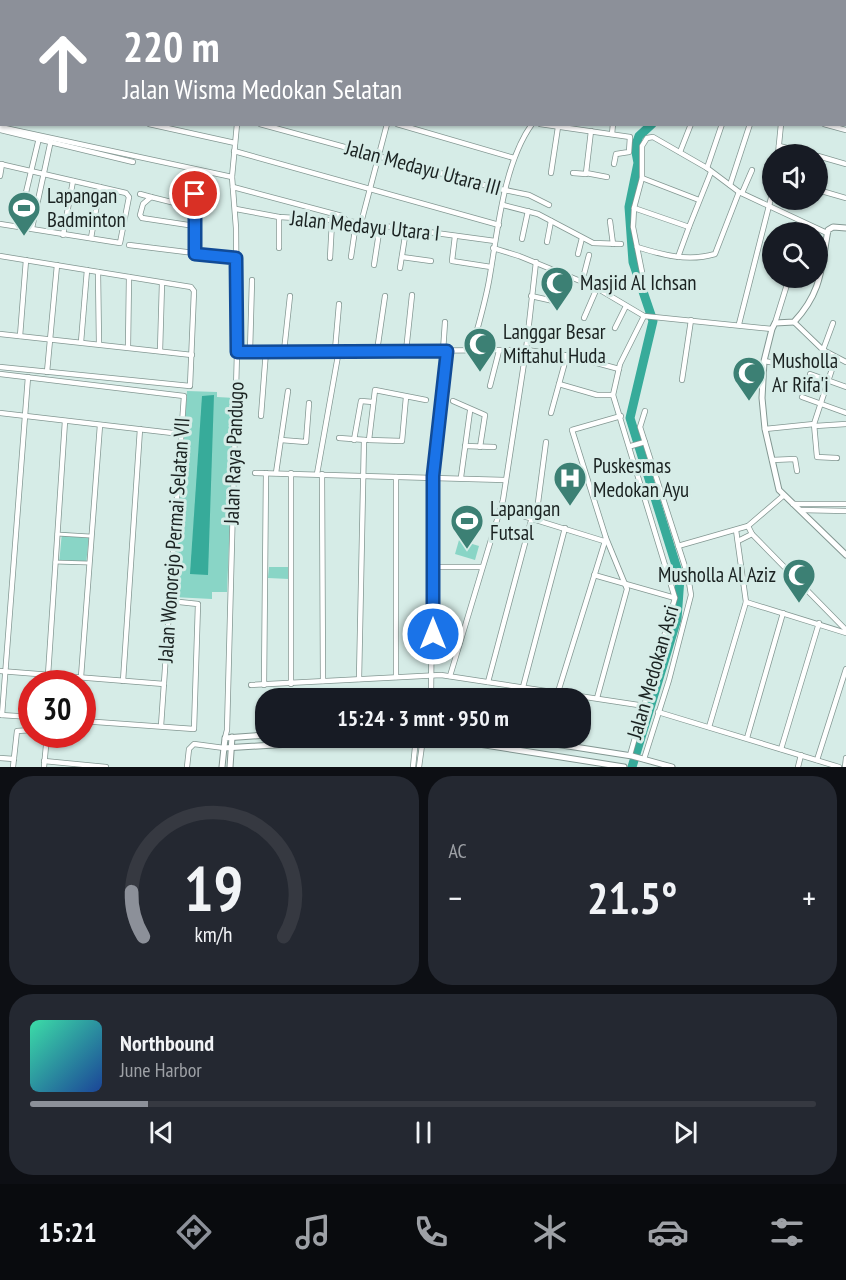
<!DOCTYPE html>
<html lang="id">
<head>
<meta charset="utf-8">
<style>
	body { margin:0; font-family:"PT Sans Narrow",sans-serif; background:#242831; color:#f1f3f6; height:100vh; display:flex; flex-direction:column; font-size:22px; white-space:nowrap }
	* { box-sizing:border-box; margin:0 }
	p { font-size:20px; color:#9ea1a6 }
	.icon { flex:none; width:33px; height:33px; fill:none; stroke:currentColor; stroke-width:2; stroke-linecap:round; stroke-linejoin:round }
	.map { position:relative; height:767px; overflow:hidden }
	.panel { display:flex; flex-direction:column; gap:9px; padding:9px; background:#0d0f14; flex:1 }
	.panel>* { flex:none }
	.top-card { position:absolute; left:0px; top:0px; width:846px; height:126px; box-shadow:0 2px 4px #0004; background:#8c9099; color:#fff; overflow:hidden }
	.tools { position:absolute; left:762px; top:144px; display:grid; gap:12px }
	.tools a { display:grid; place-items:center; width:66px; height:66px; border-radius:50%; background:#171b24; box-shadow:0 2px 4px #0004; font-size:30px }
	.speed { position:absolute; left:18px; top:670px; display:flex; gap:12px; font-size:30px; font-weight:700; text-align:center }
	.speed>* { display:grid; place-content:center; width:78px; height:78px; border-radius:50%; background:#171b24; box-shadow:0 2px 4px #0004; line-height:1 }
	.speed .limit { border:9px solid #d22; background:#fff; color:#111 }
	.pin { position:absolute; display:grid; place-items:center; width:51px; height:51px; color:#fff; margin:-26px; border:3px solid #fff; border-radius:50%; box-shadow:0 2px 6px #0007 }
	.me { position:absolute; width:66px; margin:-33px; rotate:0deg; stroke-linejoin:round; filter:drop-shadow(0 0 4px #0008) }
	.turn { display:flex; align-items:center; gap:21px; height:126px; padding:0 24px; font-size:27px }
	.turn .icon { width:78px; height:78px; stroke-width:2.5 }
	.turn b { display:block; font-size:42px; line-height:51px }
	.big { font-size:45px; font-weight:600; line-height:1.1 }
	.panel .tile { flex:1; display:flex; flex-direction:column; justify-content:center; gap:9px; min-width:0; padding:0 21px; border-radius:24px; background:#242831 }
	.panel .dial { align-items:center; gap:0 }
	.dial svg { height:156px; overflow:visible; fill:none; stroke:#363941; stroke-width:7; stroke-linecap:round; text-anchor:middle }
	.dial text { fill:#f1f3f6; stroke:none }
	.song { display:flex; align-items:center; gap:18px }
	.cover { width:72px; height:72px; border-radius:9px; background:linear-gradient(135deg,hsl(160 70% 55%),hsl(220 70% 35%)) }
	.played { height:6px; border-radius:3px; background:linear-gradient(90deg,#8c9099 15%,#363941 15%) }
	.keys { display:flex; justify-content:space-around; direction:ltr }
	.heat { display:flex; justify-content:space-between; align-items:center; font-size:33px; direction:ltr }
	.panel .tiles { flex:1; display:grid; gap:9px; grid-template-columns:1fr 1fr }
	.tile:last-child { grid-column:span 2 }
	.trip { position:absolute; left:255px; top:688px; width:336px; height:60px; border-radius:24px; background:#171b24; box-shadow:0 2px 4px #0004; font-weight:600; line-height:60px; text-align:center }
	.tab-bar { display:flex; height:96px; justify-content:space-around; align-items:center; background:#090b0e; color:#9ea1a6 }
	.tab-bar .icon { width:42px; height:42px }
	.tab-bar .active { color:#8c9099 }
	.tab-bar b { font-size:27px; color:#f1f3f6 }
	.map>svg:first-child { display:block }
</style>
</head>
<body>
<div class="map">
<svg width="846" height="767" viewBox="0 0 846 767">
	<rect width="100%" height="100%" fill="#d6ece7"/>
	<!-- green -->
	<g fill="#89d5c6">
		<path d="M187 391 217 392V397L235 398 227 592H212V599L173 597Z"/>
		<path d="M62 532 89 535 86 565 59 564Z"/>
		<path d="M459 540 479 546 475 560 455 554Z"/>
		<path d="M269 567H290L289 579 268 578Z"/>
	</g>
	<!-- water -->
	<path fill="#37ab9a" d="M214 395 208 575 190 574 202 396Z"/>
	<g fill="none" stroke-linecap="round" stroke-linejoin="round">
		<!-- river -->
		<g stroke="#37ab9a" stroke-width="9">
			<path d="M705 2V0"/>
			<path d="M632 767 677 619 680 578 630 418 653 321 633 262 629 207 638 163 635 147 639 136 652 124"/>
		</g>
		<!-- pedestrian casing -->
		<g stroke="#839792" stroke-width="4.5">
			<g id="pedestrian">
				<path d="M57 534 90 536"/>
				<path d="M55 562 88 563"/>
			</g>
		</g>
		<!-- minor casing -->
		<g stroke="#839792" stroke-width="6">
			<g id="minor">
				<path d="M46 0 52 2"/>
				<path d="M431 0 474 1"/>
				<path d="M522 0 534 2"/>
				<path d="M623 0 631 2"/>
				<path d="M771 0 783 2"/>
				<path d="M0 1V0"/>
				<path d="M306 1H325"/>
				<path d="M89 2V0"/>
				<path d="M124 2 125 0"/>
				<path d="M172 2V0"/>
				<path d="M206 2V0"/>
				<path d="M239 2V0"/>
				<path d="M273 2V0"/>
				<path d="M355 2V0"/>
				<path d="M373 2V0"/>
				<path d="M406 2V0"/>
				<path d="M505 2V0"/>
				<path d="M550 2V0"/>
				<path d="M825 2V0"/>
				<path d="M0 15 2 16"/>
				<path d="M844 29H846"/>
				<path d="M0 54 2 48"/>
				<path d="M844 61H846"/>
				<path d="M844 73 846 65"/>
				<path d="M0 88 2 89"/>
				<path d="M149 124 235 143"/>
				<path d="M260 124 495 188 529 195 549 205"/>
				<path d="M397 124 514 158"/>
				<path d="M540 124 630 137 629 152 616 154 614 164"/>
				<path d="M824 124 846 130"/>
				<path d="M0 127 232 177"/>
				<path d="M0 130 133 162"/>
				<path d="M591 131 586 173 607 177"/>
				<path d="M612 134 613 124"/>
				<path d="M779 146 811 154"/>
				<path d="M234 151 499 225"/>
				<path d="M680 152 691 124"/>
				<path d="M778 154 781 124"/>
				<path d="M818 156 846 164"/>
				<path d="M0 164 126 193 129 197 120 243 0 224"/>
				<path d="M707 168 722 124"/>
				<path d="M195 170V254"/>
				<path d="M711 172 689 227 634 208 642 178V146L647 138 653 137 707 168 739 192 827 233"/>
				<path d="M551 173 558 127"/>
				<path d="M573 173 586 174"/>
				<path d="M0 176 2 164"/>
				<path d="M642 178 699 200"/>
				<path d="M730 185 750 124"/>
				<path d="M233 187 342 216 347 221"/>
				<path d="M818 190 846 198"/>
				<path d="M742 193 752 170"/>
				<path d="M140 194 151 197"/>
				<path d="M503 205 538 214 593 243 621 244"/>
				<path d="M634 208 633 227 642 272"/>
				<path d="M236 209 279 217 347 221 495 241"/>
				<path d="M610 221 613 244"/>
				<path d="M361 223 387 124"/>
				<path d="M18 226 39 138"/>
				<path d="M195 226 142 218 140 215 143 204 151 197 195 208"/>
				<path d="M32 228 51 140"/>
				<path d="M63 235 73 181"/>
				<path d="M455 236 452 261 491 267"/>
				<path d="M91 238 100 187"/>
				<path d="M522 239 528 211"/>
				<path d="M547 242 551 221"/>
				<path d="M129 245 235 258"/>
				<path d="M637 247C663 255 688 262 715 254L739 192"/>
				<path d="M279 248V217"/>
				<path d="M493 248 519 256 595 287 644 316 772 329"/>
				<path d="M578 254 582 238"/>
				<path d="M0 256 191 287 194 291 190 386 0 367"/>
				<path d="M351 257 356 223"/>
				<path d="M402 257 431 261"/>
				<path d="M678 257 689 227"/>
				<path d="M330 258 332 222"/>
				<path d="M374 265 380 226"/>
				<path d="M400 268 406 230"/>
				<path d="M98 272 99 344"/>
				<path d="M582 282 589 255"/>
				<path d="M531 296 558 302 570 277"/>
				<path d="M584 318 597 288"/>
				<path d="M794 322 823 350 846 362"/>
				<path d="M775 323 789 278"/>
				<path d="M739 324 772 194"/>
				<path d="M615 328 626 306"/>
				<path d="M0 334 192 355"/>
				<path d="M20 336 26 260"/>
				<path d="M81 342 87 270"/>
				<path d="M128 347 129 277"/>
				<path d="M335 350 339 304"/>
				<path d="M823 350 833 323"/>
				<path d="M160 351 162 283"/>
				<path d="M250 351 252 280"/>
				<path d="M284 351 290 296"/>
				<path d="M377 351 385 296"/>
				<path d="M406 351 412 295"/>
				<path d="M443 351 445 322"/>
				<path d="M237 352 526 350 571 356 619 369"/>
				<path d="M471 352C478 326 486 301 490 275 498 228 504 163 532 124"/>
				<path d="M764 361 792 366"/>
				<path d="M47 372 57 265"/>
				<path d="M0 374 184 396 161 726"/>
				<path d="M810 374 846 387"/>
				<path d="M682 380 691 320"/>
				<path d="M559 384 597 395H613"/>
				<path d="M490 386 499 351"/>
				<path d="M406 397 402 441 369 440 375 390 426 400"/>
				<path d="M802 397 846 413"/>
				<path d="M453 401 485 415 480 447"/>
				<path d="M0 413 181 434"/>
				<path d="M551 413 567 355"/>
				<path d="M261 416 266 351"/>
				<path d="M814 424 817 457 837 458"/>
				<path d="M815 426 846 424"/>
				<path d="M765 429 814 424 836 357"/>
				<path d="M339 438 366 440"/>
				<path d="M281 440 306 442 309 403"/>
				<path d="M354 440 361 401 373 402"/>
				<path d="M465 446 494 447"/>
				<path d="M631 446 645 442"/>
				<path d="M772 460 795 459 797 471"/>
				<path d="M255 473 505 480"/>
				<path d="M276 473 288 391"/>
				<path d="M317 474 339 350"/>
				<path d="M322 474 323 681"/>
				<path d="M396 477V677"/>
				<path d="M461 477 470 411"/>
				<path d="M793 504H846"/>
				<path d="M500 509 607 542"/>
				<path d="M801 510 846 511"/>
				<path d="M536 518 546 442"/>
				<path d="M748 526 752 534 846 630"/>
				<path d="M738 541 752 534"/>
				<path d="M678 546 748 526 783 496"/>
				<path d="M433 567H481"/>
				<path d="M594 575 675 598"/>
				<path d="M746 602 846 633"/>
				<path d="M0 671 164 684"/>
				<path d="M48 675 65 421"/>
				<path d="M450 676 503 500 526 350 536 262"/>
				<path d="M81 677 100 425"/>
				<path d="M359 679 364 440"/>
				<path d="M123 681 140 429"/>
				<path d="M488 682 532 517"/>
				<path d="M291 684V473"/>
				<path d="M251 685 441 675 645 706"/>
				<path d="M264 685 266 473"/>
				<path d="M523 687 565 528"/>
				<path d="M558 692 606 538"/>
				<path d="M597 698 627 589 606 538 572 430 621 416"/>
				<path d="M431 699 433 476 446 351"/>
				<path d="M658 712 839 767"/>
				<path d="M1 715 32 717"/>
				<path d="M2 715 28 377"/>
				<path d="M82 721 194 729 198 604 170 601"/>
				<path d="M709 727 746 602 736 530"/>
				<path d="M225 738 227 730 237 352 236 228 232 177 237 124"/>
				<path d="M747 738 783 613"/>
				<path d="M781 749 819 623"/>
				<path d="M630 755 675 598 613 395 620 364 644 316"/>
				<path d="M0 758 14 759"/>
				<path d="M644 759 669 680 691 595 688 576 640 427 645 411"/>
				<path d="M817 760 846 669"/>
				<path d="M44 761 106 767"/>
				<path d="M13 767 17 731 32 730"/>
				<path d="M44 767 47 735"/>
				<path d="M187 767 189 749 194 744 224 748"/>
				<path d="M413 767 416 738"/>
				<path d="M419 767 423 738"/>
				<path d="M798 767 801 755"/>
				<path d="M845 767 846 758"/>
			</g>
		</g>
		<!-- tertiary casing -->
		<g stroke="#839792" stroke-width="7">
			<g id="tertiary">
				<path d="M846 228 833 227 828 230C821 269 822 292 794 322L775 323 772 329 764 361 762 398 765 429 779 490 846 555"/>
				<path d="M441 738 624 767"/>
				<path d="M517 738 632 756 672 767"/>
				<path d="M224 748 389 738"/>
				<path d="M222 767 225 738 266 735"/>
				<path d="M230 767 232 737"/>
			</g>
		</g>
		<!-- pedestrian -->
		<use href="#pedestrian" stroke="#fff" stroke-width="3"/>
		<!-- minor -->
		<use href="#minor" stroke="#fff" stroke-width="4.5"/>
		<!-- tertiary -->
		<use href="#tertiary" stroke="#fff" stroke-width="5"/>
	</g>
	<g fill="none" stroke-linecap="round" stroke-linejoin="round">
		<!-- route casing -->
		<g stroke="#114b97" stroke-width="15">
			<path id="route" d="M195 194V254L236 258 237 352 447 351 433 476V634"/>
		</g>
		<!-- route -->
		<use href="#route" stroke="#1a73e8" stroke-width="10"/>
	</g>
	<!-- icons -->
	<defs>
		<g id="stadium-pin" transform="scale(1.725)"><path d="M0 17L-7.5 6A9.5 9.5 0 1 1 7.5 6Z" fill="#3c8074" stroke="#d6ece7"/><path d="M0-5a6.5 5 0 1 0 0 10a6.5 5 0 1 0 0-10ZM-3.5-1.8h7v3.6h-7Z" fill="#fff"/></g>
		<g id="mosque-pin" transform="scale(1.725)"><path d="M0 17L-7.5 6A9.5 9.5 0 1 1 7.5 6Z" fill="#3c8074" stroke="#d6ece7"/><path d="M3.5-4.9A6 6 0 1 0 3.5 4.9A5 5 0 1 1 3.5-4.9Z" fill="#fff"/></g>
		<g id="hospital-pin" transform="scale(1.725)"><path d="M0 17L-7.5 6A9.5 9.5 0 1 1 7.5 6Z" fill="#3c8074" stroke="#d6ece7"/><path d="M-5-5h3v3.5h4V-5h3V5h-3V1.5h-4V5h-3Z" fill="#fff"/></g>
	</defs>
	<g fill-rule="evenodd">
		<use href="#stadium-pin" x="24" y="208"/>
		<use href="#mosque-pin" x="557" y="283"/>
		<use href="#mosque-pin" x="480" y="344"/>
		<use href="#mosque-pin" x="749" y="373"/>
		<use href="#hospital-pin" x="570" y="478"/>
		<use href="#stadium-pin" x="467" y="521"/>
		<use href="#mosque-pin" x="799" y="575"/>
	</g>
	<g text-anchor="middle" stroke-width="6" stroke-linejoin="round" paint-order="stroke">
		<!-- street labels -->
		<g font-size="21" fill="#1a2221" stroke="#d6ece7">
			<text transform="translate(423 168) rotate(15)" y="7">Jalan Medayu Utara III</text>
			<text transform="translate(365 226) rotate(6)" y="7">Jalan Medayu Utara I</text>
			<text transform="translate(234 453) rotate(-88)" y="7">Jalan Raya Pandugo</text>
			<text transform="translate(174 540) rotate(-86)" y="7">Jalan Wonorejo Permai Selatan VII</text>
			<text transform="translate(653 672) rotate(-74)" y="7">Jalan Medokan Asri</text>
		</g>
		<!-- poi labels -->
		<g font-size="21" fill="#1a2221" stroke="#d6ece7" text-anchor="start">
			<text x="47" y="203">Lapangan<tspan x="47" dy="24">Badminton</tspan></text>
			<text x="580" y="290">Masjid Al Ichsan</text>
			<text x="503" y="339">Langgar Besar<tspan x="503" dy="24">Miftahul Huda</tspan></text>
			<text x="772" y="368">Musholla<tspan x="772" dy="24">Ar Rifa'i</tspan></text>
			<text x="593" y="473">Puskesmas<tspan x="593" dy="24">Medokan Ayu</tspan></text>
			<text x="490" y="516">Lapangan<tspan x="490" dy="24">Futsal</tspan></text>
			<text x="776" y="582" text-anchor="end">Musholla Al Aziz</text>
		</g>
	</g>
</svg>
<div class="tools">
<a><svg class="icon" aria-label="sound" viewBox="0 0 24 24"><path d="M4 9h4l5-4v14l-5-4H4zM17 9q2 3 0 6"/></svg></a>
<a><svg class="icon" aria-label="search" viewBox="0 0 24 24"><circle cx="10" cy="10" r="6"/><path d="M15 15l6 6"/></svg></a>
</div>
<div class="speed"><div class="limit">30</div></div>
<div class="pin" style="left:195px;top:194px;background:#d93025"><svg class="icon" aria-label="arrive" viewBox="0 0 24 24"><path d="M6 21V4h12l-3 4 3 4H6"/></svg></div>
<svg class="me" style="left:433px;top:634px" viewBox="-20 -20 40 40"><circle r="17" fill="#1a73e8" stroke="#fff" stroke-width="3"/><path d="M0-11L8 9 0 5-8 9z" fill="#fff"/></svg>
<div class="trip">15:24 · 3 mnt · 950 m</div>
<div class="top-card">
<div class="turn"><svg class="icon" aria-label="ahead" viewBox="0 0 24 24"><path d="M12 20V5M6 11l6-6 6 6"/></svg><div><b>220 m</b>Jalan Wisma Medokan Selatan</div></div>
</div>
</div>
<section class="panel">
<div class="tiles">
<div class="tile dial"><svg viewBox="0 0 100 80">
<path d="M14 69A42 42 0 1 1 86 69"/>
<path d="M14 69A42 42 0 0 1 8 46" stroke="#8c9099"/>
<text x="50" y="56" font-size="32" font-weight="700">19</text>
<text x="50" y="72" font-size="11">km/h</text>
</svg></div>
<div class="tile"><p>AC</p>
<div class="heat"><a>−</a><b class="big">21.5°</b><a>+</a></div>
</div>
<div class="tile">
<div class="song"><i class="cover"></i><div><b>Northbound</b><p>June Harbor</p></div></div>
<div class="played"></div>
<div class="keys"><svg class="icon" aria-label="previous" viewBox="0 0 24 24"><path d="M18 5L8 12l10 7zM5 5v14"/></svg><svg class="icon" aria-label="pause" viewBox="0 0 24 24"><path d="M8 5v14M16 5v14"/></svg><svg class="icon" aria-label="next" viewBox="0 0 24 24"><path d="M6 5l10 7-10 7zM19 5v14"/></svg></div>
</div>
</div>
</section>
<nav class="tab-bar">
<b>15:21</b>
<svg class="icon active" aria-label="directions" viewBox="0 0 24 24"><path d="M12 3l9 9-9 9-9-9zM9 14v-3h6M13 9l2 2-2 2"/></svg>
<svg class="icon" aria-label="music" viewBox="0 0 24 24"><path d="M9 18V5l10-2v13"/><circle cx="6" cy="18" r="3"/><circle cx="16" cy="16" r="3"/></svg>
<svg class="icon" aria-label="phone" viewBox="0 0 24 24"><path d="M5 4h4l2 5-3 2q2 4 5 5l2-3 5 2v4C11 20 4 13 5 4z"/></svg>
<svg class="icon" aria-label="climate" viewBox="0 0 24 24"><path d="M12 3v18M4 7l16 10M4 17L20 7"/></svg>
<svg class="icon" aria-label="car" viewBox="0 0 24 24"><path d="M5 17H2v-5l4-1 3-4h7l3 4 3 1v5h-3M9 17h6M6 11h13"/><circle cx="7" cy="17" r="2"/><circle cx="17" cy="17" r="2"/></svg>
<svg class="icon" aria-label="filters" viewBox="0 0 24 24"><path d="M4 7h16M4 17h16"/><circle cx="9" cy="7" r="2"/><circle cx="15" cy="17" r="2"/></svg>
</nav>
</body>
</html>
